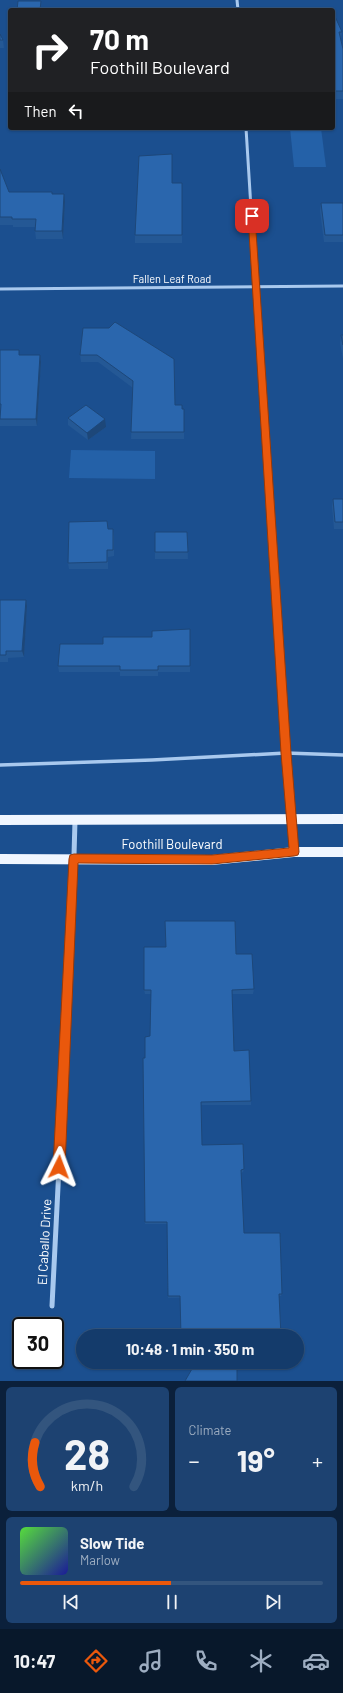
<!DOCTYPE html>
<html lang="en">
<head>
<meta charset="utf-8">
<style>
	body { margin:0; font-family:Barlow,sans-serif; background:#1d4271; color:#f1f3f6; height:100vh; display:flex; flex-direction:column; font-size:15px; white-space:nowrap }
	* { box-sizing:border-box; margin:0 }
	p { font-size:13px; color:#9dadc1 }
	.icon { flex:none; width:22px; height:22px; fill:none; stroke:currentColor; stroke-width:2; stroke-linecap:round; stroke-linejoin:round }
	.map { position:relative; height:1381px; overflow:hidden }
	.sheet { display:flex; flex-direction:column; gap:6px; padding:6px; background:#0b203b; flex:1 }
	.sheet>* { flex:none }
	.top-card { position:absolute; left:8px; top:8px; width:327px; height:122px; border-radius:4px; box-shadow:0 1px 3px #0004,0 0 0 1px #33557e; background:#202124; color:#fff; overflow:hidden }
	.speed { position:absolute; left:12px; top:1317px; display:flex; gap:8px; font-size:20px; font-weight:700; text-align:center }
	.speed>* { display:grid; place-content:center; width:52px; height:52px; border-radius:50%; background:#143b6b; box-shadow:0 1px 3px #0004,0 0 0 1px #33557e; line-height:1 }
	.speed .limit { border:2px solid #111; border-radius:6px; background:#fff; color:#111 }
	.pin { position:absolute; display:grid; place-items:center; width:34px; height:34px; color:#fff; margin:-17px; border-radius:8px; box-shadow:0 2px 6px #0006 }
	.me { position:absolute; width:44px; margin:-22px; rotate:3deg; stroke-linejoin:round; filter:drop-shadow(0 0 3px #0008) }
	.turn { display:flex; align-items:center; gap:14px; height:84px; padding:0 16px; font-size:18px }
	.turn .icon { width:52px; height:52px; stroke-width:2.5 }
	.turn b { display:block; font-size:28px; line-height:34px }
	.then { display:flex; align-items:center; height:38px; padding:0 16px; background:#0003; gap:8px; font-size:15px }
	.big { font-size:30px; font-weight:700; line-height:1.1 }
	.sheet .widget { flex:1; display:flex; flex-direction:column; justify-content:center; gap:6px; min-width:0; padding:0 14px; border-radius:6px; background:#1d4271 }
	.sheet .dial { align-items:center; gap:0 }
	.dial svg { height:104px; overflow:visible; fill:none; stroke:#33557e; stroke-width:7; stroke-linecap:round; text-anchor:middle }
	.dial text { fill:#f1f3f6; stroke:none }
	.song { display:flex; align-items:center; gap:12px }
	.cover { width:48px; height:48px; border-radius:6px; background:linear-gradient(135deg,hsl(110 70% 55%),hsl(240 70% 35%)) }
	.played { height:4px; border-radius:2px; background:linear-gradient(90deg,#ea580c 50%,#33557e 50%) }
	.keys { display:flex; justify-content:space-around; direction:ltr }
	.heat { display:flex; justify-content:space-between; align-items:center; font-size:22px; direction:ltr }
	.sheet .tiles { flex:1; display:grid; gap:6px; grid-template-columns:1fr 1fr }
	.widget:last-child { grid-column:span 2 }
	.trip { position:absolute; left:76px; top:1329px; width:228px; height:40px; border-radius:20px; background:#143b6b; box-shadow:0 1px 3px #0004,0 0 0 1px #33557e; font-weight:700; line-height:40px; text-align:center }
	.menu { display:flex; height:64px; justify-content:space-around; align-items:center; background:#08182b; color:#9dadc1 }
	.menu .icon { width:28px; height:28px }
	.menu .active { color:#ea580c }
	.menu b { font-size:18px; color:#f1f3f6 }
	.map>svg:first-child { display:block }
</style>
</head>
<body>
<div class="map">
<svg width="343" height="1381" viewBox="0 0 343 1381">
	<rect width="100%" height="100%" fill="#1b4f8f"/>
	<!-- green -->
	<g fill="#2461a8">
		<path d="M290 128H321L326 167H294Z"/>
		<path d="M71 450 155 451V479L69 478Z"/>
	</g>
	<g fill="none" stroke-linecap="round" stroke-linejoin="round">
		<!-- street-far2 -->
		<g stroke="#a9c9ee" stroke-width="3">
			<path d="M237 0 238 10"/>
			<path d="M246 128 260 353"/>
			<path d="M0 289 343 286"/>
		</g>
		<!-- street-far1 -->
		<g stroke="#a9c9ee" stroke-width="3.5">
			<path d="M260 352 290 804"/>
			<path d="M0 765 152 760 286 753 343 755"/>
		</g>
		<!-- street -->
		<g stroke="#a9c9ee" stroke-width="5">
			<path d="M290 803 294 851"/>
			<path d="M52 1306 73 889 75 821"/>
		</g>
		<!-- primary -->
		<g fill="#f0f6ff" fill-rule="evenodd">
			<path d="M343 814V824L0 825V815Z"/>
			<path d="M294 847H343V857H294L212 865 0 864V854L212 855Z"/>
		</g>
	</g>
	<!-- wall -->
	<g fill="#245895">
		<path d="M333 12 342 32 341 40 343 49V99H333Z"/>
		<path d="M0 34 3 40 4 48H0Z"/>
		<path d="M0 169 9 192 52 194 65 202 63 239H36L35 231V227H13V225H0Z"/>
		<path d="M172 183H182V243H135V235Z"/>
		<path d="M321 203H343V242H324L320 211Z"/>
		<path d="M83 328 175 405 182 409H184V439H131L133 388 98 362H81L80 355Z"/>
		<path d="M341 335H343V359L340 343Z"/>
		<path d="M0 350 20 355H40L41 362 37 426H0Z"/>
		<path d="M68 418 106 427 88 440 68 425Z"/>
		<path d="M333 499H343V529H334L332 506Z"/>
		<path d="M108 529H113L114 536V556L108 557V569H69L68 563Z"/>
		<path d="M155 532H187L188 559H155Z"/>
		<path d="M0 600H26L27 606 24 657 8 658V662H0Z"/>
		<path d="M190 629V672H158V676H120V672H59L58 666 103 644 152 637Z"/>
		<path d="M236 954 254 989 253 994H232L234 1051 251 1101V1105H201L202 1145 244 1169 243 1172 241 1173 244 1233 282 1294 281 1296 168 1298 167 1224H145V1058L150 1036 151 994H145L144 990Z"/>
	</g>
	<!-- shaded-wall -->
	<g fill="#1d4779">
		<path d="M64 194 65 202 63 239 62 231Z"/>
		<path d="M40 355 41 362 37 426 36 419Z"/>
		<path d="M105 419 106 427 88 440 87 433Z"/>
		<path d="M26 600 27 606 24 657 22 651Z"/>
	</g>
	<!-- building -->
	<g fill="#2a66ad" stroke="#1d4779">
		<path d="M18 1H41L40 10H17Z"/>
		<path d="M333 12 342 32H339L343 49V91H333Z"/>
		<path d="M0 34 3 40H0Z"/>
		<path d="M172 154V183H182V235H135L139 156Z"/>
		<path d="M0 169 9 192H52V194H64L62 231H35L36 219H12V217H0Z"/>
		<path d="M321 203H343V235H325Z"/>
		<path d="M115 322 174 359 175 405H182V409H184V432H131L133 381 97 355H80L83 328H109Z"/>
		<path d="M341 335H343V345Z"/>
		<path d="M0 350H19V355H40L36 419H0L1 404H0Z"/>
		<path d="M86 405 105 419 87 433 68 418Z"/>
		<path d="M333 499H343V522H335Z"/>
		<path d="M107 521 108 529H113V550H107V562L68 563 69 522Z"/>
		<path d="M155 532H187L188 552H155Z"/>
		<path d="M0 600H26L22 651H6V655H0Z"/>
		<path d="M190 629V666H158V670H120V666H58L60 644H103V637H152V631Z"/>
		<path d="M165 921H235L236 954H252L254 989 232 990 234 1051 249 1050 251 1101 201 1102 202 1145 243 1144 244 1169 241 1170 244 1233H280L282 1294H279L281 1336H181L180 1296H168L167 1222H145L143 1058H145V1037L150 1036 151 990H144V947H166Z"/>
		<path d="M196 1362H237V1381H185Z"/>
	</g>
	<!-- route -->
	<path fill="#ea580c" stroke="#983908" d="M252 213 255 216 291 753 299 852 298 855 294 856 212 864 78 863 65 1167 63 1171 59 1172 55 1171 53 1167 69 859 70 855 74 854 212 855 289 848 281 753 248 216Z"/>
	<g text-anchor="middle" stroke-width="4" stroke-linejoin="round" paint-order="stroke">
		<!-- far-street labels -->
		<g font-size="11" fill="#fff" stroke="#1b4f8f">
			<text x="172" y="283">Fallen Leaf Road</text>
		</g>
		<!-- street labels -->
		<g font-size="13" fill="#fff" stroke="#1b4f8f">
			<text x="172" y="849">Foothill Boulevard</text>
			<text transform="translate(44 1242) rotate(-87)" y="5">El Caballo Drive</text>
		</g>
	</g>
</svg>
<div class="speed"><div class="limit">30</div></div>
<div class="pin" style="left:252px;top:216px;background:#d93025"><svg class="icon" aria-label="arrive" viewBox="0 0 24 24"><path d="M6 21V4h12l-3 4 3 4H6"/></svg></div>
<svg class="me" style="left:59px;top:1167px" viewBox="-20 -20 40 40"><path d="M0-17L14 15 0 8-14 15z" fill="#ea580c" stroke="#fff" stroke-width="4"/></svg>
<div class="trip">10:48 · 1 min · 350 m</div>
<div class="top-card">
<div class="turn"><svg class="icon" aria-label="right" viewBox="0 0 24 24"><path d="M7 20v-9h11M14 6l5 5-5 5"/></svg><div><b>70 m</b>Foothill Boulevard</div></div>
<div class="then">Then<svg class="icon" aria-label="left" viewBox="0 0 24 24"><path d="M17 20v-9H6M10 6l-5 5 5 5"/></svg></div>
</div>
</div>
<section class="sheet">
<div class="tiles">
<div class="widget dial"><svg viewBox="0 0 100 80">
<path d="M14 69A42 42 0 1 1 86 69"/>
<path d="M14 69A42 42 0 0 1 10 35" stroke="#ea580c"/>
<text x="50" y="56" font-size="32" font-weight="700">28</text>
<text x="50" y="72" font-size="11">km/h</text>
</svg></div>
<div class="widget"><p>Climate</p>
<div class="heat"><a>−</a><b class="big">19°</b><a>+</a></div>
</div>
<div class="widget">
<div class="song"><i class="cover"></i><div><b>Slow Tide</b><p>Marlow</p></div></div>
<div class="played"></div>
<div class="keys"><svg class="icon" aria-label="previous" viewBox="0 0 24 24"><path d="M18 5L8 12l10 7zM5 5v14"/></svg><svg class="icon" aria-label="pause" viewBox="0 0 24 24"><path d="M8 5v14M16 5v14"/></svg><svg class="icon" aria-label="next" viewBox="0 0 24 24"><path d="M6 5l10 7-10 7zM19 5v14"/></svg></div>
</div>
</div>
</section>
<nav class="menu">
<b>10:47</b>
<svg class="icon active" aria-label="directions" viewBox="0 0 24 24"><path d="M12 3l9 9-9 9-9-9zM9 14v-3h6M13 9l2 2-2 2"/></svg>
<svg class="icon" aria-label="music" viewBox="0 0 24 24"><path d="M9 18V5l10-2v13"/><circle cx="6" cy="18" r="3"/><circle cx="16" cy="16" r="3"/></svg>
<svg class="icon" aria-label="phone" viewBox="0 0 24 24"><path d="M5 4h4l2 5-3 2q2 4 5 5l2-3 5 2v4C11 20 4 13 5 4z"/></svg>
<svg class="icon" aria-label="climate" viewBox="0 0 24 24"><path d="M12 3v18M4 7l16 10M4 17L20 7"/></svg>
<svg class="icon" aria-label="car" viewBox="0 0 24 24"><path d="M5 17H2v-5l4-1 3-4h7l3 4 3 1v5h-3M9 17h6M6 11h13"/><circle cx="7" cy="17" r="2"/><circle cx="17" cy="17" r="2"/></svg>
</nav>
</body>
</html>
